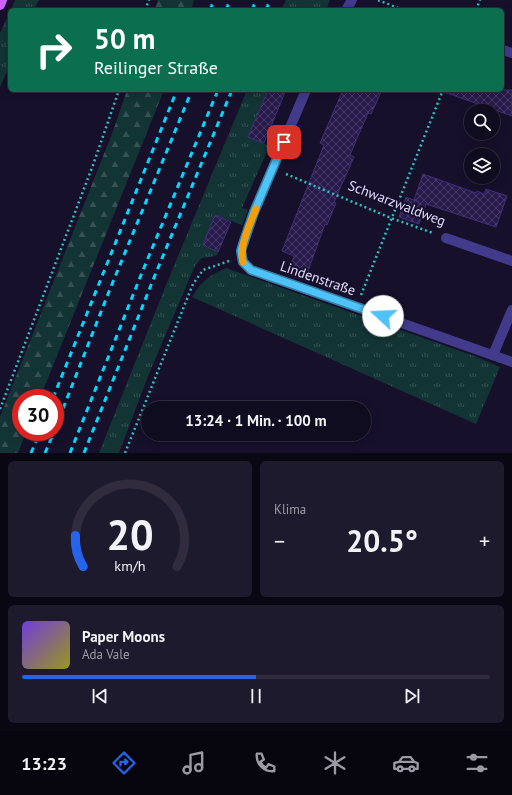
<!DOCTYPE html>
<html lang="de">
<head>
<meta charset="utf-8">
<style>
	body { margin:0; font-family:"PT Sans",sans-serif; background:#1e1a2d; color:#f1f3f6; height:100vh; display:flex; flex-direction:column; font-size:15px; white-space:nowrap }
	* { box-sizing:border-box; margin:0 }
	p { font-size:13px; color:#9c9ba5 }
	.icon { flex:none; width:22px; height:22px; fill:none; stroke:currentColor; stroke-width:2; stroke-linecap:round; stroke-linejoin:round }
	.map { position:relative; height:453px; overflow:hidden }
	.side { display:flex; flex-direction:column; gap:8px; padding:8px; background:#090712; flex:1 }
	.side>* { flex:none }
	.guide { position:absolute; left:8px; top:8px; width:496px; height:84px; border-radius:6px; box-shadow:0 2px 10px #0003,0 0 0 1px #302c3e; background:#0b6e4f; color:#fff; overflow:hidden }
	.fabs { position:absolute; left:464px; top:104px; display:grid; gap:8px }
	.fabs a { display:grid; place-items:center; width:36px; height:36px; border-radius:50%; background:#100c20; box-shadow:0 2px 10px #0003,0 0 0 1px #302c3e; font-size:20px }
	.speed { position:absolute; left:12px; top:389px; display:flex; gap:8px; font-size:20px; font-weight:700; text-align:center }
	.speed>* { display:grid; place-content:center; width:52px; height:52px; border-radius:50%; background:#100c20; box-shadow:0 2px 10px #0003,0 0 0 1px #302c3e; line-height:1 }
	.speed .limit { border:6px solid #d22; background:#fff; color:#111 }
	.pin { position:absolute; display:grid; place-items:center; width:34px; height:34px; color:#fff; margin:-17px; border-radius:8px; box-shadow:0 2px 6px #0006 }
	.me { position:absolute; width:44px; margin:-22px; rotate:290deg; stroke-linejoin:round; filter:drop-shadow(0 0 3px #0008) }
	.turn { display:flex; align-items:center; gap:14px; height:84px; padding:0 20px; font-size:18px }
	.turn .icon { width:52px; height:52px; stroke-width:2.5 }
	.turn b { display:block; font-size:28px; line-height:34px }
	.big { font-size:30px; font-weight:700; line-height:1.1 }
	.side .widget { flex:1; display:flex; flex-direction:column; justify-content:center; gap:6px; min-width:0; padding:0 14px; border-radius:6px; background:#1e1a2d }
	.side .dial { align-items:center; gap:0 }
	.dial svg { height:104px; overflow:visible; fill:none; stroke:#302c3e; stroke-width:7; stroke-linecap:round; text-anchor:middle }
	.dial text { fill:#f1f3f6; stroke:none }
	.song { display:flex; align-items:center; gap:12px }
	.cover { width:48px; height:48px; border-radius:6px; background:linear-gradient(135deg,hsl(260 70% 55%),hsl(60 70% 35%)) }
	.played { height:4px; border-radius:2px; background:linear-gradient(90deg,#2563eb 50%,#302c3e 50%) }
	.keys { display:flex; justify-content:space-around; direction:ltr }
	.heat { display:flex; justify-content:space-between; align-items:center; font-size:22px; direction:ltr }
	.side .tiles { flex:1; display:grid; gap:8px; grid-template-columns:1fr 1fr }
	.widget:last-child { grid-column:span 2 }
	.trip { position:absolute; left:141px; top:401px; width:230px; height:40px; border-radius:20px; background:#100c20; box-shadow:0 2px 10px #0003,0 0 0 1px #302c3e; font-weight:700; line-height:40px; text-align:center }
	.menu { display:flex; height:64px; justify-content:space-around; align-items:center; background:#06050d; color:#9c9ba5 }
	.menu .icon { width:28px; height:28px }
	.menu .current { color:#2563eb }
	.menu b { font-size:18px; color:#f1f3f6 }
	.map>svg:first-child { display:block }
</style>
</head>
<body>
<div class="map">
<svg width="512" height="453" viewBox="0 0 512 453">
	<defs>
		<pattern id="grass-tufts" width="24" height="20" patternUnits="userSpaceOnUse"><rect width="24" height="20" fill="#133435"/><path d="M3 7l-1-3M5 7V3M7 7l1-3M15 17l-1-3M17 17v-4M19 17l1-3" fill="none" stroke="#355153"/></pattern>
		<pattern id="forest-firs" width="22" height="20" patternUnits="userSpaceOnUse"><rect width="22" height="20" fill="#133435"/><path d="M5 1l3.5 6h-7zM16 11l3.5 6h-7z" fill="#355153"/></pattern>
		<pattern id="building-cross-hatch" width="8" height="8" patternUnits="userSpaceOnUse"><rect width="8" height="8" fill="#281b4c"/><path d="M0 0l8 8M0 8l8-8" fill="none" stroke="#473c67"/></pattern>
	</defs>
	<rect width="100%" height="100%" fill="#16102b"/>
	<!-- grass -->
	<g fill="url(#grass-tufts)">
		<path d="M15 0H39L34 10H11Z"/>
		<path d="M286 0H330L326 10H281Z"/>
		<path d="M10 11V65L0 87V33Z"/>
		<path d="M247 90H268L248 137 264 143 269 147 242 208 248 210 242 225 215 215 203 245 218 252 217 255C204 260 203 253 194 268L148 376 119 453H99L166 285Z"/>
		<path d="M226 268 477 357 500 367 476 424 192 297C203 280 207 277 226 268Z"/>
	</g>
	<!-- forest -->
	<g fill="url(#forest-firs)">
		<path d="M158 0H194L191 10H154Z"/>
		<path d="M127 90H164L40 398H21V432H26L18 453H0V417L113 131Z"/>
	</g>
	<!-- building -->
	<g fill="url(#building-cross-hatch)" stroke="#412d79">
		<path d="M268 90H286L264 143 248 137Z"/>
		<path d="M343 90H382L371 114 368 113 350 155 354 157 334 202 336 203 327 225 325 224 308 271 291 264 294 256 282 251 324 145 320 143Z"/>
		<path d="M445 90H512V116L444 92Z"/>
		<path d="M423 174 476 193 477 191 484 194 486 189 507 196 496 227 426 204 419 224 399 217 406 197 419 202 414 200Z"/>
		<path d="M215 215 231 222 218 252 203 245Z"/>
	</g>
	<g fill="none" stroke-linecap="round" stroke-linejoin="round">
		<!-- path -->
		<g stroke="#2cc0c0" stroke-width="2.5" stroke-dasharray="2 3" stroke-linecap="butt">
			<path d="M378 0 403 10"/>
			<path d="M145 10 149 0"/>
			<path d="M476 10 480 0"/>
			<path d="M286 174 391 218 433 233"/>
			<path d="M361 295 443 90"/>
			<path d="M0 409 93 165 119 90"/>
			<path d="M125 453 193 284 203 270 229 261"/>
		</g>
		<!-- minor -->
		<g stroke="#423a8b" stroke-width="10">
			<path d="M346 10 352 0"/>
			<path d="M503 50 512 53"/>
			<path d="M306 90 254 212 241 251 243 262 251 270 512 362"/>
			<path d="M446 238 512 261"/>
			<path d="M493 355 512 310"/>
		</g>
		<!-- primary -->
		<path stroke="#ce61ff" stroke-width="10" d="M0 5 2 0"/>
		<!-- rail -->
		<g stroke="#06d7ff" stroke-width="3" stroke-dasharray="6 5" stroke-linecap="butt">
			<path d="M210 10 214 0"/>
			<path d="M226 10 230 0"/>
			<path d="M252 10 256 0"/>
			<path d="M266 10 270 0"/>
			<path d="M53 398 177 90"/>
			<path d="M55 429 108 294 192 90"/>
			<path d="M31 453 40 432"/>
			<path d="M45 453 54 432"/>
			<path d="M70 453 141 275 218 90"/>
			<path d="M84 453 153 280 232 90"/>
		</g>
	</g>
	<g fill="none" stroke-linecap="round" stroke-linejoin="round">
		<!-- route casing -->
		<g stroke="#337fa1" stroke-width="10">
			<path id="route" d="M284 142 254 212 243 244 241 251 243 262 251 270 383 316"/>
		</g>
		<!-- route -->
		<use href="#route" stroke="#4fc3f7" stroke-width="7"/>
		<!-- slow -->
		<path stroke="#f59e0b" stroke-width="7" d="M243 262C239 247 250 223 256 209"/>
	</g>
	<g text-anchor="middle" stroke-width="4" stroke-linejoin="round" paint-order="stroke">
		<!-- street labels -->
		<g font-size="14" fill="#e0daff" stroke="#16102b">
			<text transform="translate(397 203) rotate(21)" y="5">Schwarzwaldweg</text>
			<text transform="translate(318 278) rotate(19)" y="5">Lindenstraße</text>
		</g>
	</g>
</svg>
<div class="fabs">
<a><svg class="icon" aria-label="search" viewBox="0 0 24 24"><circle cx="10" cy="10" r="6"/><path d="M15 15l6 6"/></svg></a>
<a><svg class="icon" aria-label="layers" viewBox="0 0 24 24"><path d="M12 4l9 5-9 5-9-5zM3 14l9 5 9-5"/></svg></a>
</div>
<div class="speed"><div class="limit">30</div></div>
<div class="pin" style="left:284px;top:142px;background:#d93025"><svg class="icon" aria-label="arrive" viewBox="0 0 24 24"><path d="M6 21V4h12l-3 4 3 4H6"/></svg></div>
<svg class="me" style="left:383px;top:316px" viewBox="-20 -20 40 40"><circle r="19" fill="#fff"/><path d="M0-13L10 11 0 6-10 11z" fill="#4fc3f7"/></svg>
<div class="trip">13:24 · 1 Min. · 100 m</div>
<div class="guide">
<div class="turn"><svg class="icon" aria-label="right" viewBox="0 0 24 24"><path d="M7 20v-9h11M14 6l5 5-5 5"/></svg><div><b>50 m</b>Reilinger Straße</div></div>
</div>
</div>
<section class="side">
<div class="tiles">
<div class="widget dial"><svg viewBox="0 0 100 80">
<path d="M14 69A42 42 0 1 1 86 69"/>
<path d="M14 69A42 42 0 0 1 8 45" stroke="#2563eb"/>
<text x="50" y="56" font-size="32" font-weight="700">20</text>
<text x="50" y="72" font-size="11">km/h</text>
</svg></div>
<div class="widget"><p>Klima</p>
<div class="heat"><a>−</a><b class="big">20.5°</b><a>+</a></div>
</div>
<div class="widget">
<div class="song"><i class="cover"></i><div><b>Paper Moons</b><p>Ada Vale</p></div></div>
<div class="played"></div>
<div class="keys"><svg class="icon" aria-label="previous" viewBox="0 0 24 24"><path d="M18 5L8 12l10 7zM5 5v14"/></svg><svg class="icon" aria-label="pause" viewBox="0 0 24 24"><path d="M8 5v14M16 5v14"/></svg><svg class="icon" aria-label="next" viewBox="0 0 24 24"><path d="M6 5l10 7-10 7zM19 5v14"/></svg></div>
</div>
</div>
</section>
<nav class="menu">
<b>13:23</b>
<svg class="icon current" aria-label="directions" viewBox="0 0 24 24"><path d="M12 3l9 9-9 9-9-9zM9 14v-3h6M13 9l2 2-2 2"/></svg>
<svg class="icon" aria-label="music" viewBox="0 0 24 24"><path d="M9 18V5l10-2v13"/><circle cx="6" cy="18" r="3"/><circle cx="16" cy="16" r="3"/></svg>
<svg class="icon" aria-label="phone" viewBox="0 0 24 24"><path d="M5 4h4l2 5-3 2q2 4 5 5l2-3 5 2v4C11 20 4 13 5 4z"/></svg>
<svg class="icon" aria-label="climate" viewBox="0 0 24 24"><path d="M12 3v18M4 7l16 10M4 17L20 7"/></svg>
<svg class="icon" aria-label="car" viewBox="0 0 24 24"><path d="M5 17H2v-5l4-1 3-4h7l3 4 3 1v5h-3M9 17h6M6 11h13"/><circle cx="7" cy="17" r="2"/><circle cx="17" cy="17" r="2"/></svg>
<svg class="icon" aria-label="filters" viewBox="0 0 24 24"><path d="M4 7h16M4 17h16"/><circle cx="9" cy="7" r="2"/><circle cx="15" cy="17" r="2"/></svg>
</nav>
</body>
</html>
